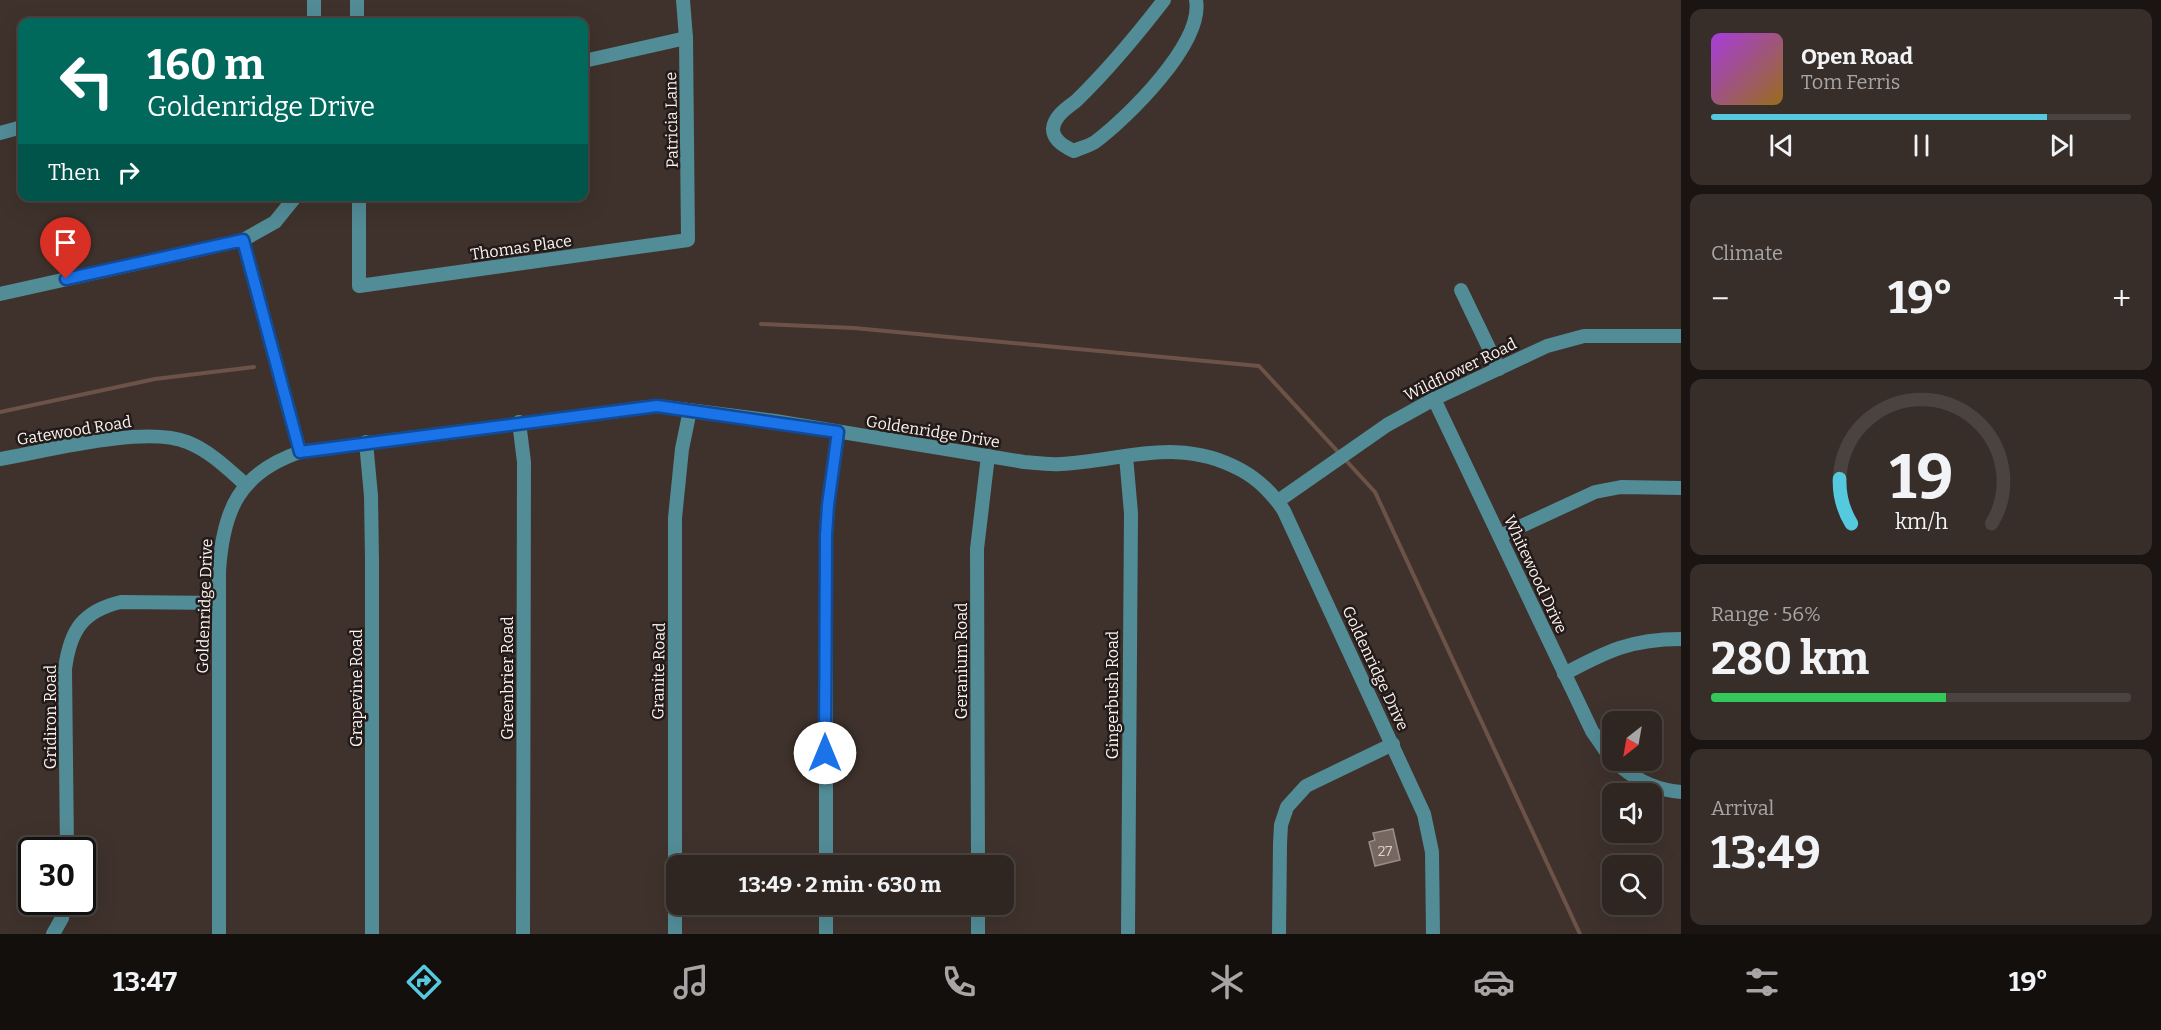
<!DOCTYPE html>
<html lang="en">
<head>
<meta charset="utf-8">
<style>
	body { margin:0; font-family:Bitter,serif; background:#372e2a; color:#f1f3f6; height:100vh; display:flex; flex-direction:column; font-size:22px; white-space:nowrap }
	* { box-sizing:border-box; margin:0 }
	p { font-size:20px; color:#a7a5a5 }
	.icon { flex:none; width:33px; height:33px; fill:none; stroke:currentColor; stroke-width:2; stroke-linecap:round; stroke-linejoin:round }
	.map { position:relative; flex:1; overflow:hidden }
	.panel { display:flex; flex-direction:column; gap:9px; padding:9px; background:#1a1512; width:480px }
	.panel>* { flex:none }
	.guide { position:absolute; left:18px; top:18px; width:570px; height:183px; border-radius:12px; box-shadow:0 6px 24px #0002,0 0 0 2px #4a433f; background:#00695c; color:#fff; overflow:hidden }
	.needle { width:39px; rotate:211deg }
	.fabs { position:absolute; left:1602px; top:711px; display:grid; gap:12px }
	.fabs a { display:grid; place-items:center; width:60px; height:60px; border-radius:12px; background:#2f2621; box-shadow:0 6px 24px #0002,0 0 0 2px #4a433f; font-size:30px }
	.speed { position:absolute; left:18px; top:837px; display:flex; gap:12px; font-size:30px; font-weight:700; text-align:center }
	.speed>* { display:grid; place-content:center; width:78px; height:78px; border-radius:50%; background:#2f2621; box-shadow:0 6px 24px #0002,0 0 0 2px #4a433f; line-height:1 }
	.speed .limit { border:3px solid #111; border-radius:9px; background:#fff; color:#111 }
	.pin { position:absolute; display:grid; place-items:center; width:51px; height:51px; color:#fff; margin:-62px -26px; border-radius:50% 50% 50% 0; rotate:-45deg; box-shadow:0 0 6px #0007 }
	.pin .icon { rotate:45deg }
	.me { position:absolute; width:66px; margin:-33px; rotate:0deg; stroke-linejoin:round; filter:drop-shadow(0 0 4px #0008) }
	.turn { display:flex; align-items:center; gap:21px; height:126px; padding:0 30px; font-size:27px }
	.turn .icon { width:78px; height:78px; stroke-width:2.5 }
	.turn b { display:block; font-size:42px; line-height:51px }
	.then { display:flex; align-items:center; height:57px; padding:0 30px; background:#0003; gap:12px; font-size:22px }
	.big { font-size:45px; font-weight:700; line-height:1.1 }
	.panel .card { flex:1; display:flex; flex-direction:column; justify-content:center; gap:9px; min-width:0; padding:0 21px; border-radius:12px; background:#372e2a }
	.panel .dial { align-items:center; gap:0 }
	.dial svg { height:156px; overflow:visible; fill:none; stroke:#4a433f; stroke-width:7; stroke-linecap:round; text-anchor:middle }
	.dial text { fill:#f1f3f6; stroke:none }
	.song { display:flex; align-items:center; gap:18px }
	.cover { width:72px; height:72px; border-radius:9px; background:linear-gradient(135deg,hsl(280 70% 55%),hsl(40 70% 35%)) }
	.played { height:6px; border-radius:3px; background:linear-gradient(90deg,#55cadf 80%,#4a433f 80%) }
	.keys { display:flex; justify-content:space-around; direction:ltr }
	.heat { display:flex; justify-content:space-between; align-items:center; font-size:33px; direction:ltr }
	.charge { height:9px; border-radius:4px; background:linear-gradient(90deg,#34c759 56%,#4a433f 0) }
	.trip { position:absolute; left:666px; top:855px; width:348px; height:60px; border-radius:12px; background:#2f2621; box-shadow:0 6px 24px #0002,0 0 0 2px #4a433f; font-weight:700; line-height:60px; text-align:center }
	.menu { display:flex; height:96px; justify-content:space-around; align-items:center; background:#130f0d; color:#a7a5a5 }
	.menu .icon { width:42px; height:42px }
	.menu .on { color:#55cadf }
	.menu b { font-size:27px; color:#f1f3f6 }
	main { display:flex; flex:1; min-height:0 }
	.map>svg:first-child { display:block }
</style>
</head>
<body>
<main>
<div class="map">
<svg width="1681" height="934" viewBox="0 0 1681 934">
	<rect width="100%" height="100%" fill="#3f322c"/>
	<g fill="none" stroke-linecap="round" stroke-linejoin="round">
		<!-- stream -->
		<g stroke="#6d5248" stroke-width="4">
			<path d="M761 324 854 328 1259 366 1375 492 1580 934"/>
			<path d="M0 412 155 379 254 367"/>
		</g>
	</g>
	<!-- building -->
	<path fill="#766761" stroke="#9d8d86" stroke-width="1.5" d="M1393 829 1400 860 1375 866 1369 842 1375 840 1373 833Z"/>
	<g fill="none" stroke-linecap="round" stroke-linejoin="round">
		<!-- minor -->
		<g stroke="#528c97" stroke-width="14">
			<path d="M357 0V22"/>
			<path d="M1164 0C1137 35 1108 70 1076 101 1067 108 1054 116 1053 129 1053 140 1065 147 1074 151 1080 148 1089 146 1095 142 1127 118 1204 43 1196 0"/>
			<path d="M314 22V0"/>
			<path d="M584 61 686 38"/>
			<path d="M0 133 22 127"/>
			<path d="M359 196V286L688 240 686 38 683 0"/>
			<path d="M243 240 300 452"/>
			<path d="M1461 290 1499 369"/>
			<path d="M0 294 243 240 275 222 296 196"/>
			<path d="M1434 399 1592 731 1612 760"/>
			<path d="M519 422 524 462 523 934"/>
			<path d="M366 442 371 496 372 559V934"/>
			<path d="M1126 456 1131 513 1128 934"/>
			<path d="M0 459C46 451 145 425 187 442 210 451 228 469 246 485"/>
			<path d="M1278 501 1387 425 1434 399 1547 346 1584 336H1681"/>
			<path d="M1500 536 1595 492 1621 487 1681 488"/>
			<path d="M1564 674C1607 651 1631 639 1681 639"/>
			<path d="M1613 760C1632 778 1655 790 1681 792"/>
			<path d="M67 850 65 669C70 631 82 611 121 602L219 603"/>
			<path d="M826 866V535L828 505 838 432"/>
			<path d="M978 866 977 549 988 456"/>
			<path d="M826 904V934"/>
			<path d="M978 904V934"/>
			<path d="M53 934 62 918 65 902"/>
			<path d="M219 934V571C223 510 239 473 300 452L657 406 775 421 1024 462C1036 463 1049 465 1061 464 1126 460 1180 436 1241 470 1258 479 1274 495 1284 511L1424 814 1432 852 1433 934"/>
			<path d="M675 934V518L682 449 690 410"/>
			<path d="M1279 934 1280 844 1281 825 1287 807 1306 786 1393 744"/>
		</g>
	</g>
	<g fill="none" stroke-linecap="round" stroke-linejoin="round">
		<!-- route casing -->
		<g stroke="#114b97" stroke-width="15">
			<path id="route" d="M66 279 243 240 300 452 657 406 838 432 828 505 826 535 825 753"/>
		</g>
		<!-- route -->
		<use href="#route" stroke="#1a73e8" stroke-width="10"/>
	</g>
	<g text-anchor="middle" stroke-width="5" stroke-linejoin="round" paint-order="stroke">
		<!-- number labels -->
		<g font-size="14" fill="#dad0cc">
			<text x="1385" y="856">27</text>
		</g>
		<!-- street labels -->
		<g font-size="16" fill="#fcf3ef" stroke="#221b19">
			<text transform="translate(671 120) rotate(-91)" y="6">Patricia Lane</text>
			<text transform="translate(521 247) rotate(-8)" y="6">Thomas Place</text>
			<text transform="translate(1460 369) rotate(-26)" y="6">Wildflower Road</text>
			<text transform="translate(74 430) rotate(-9)" y="6">Gatewood Road</text>
			<text transform="translate(933 431) rotate(9)" y="6">Goldenridge Drive</text>
			<text transform="translate(1536 574) rotate(65)" y="6">Whitewood Drive</text>
			<text transform="translate(204 606) rotate(-88)" y="6">Goldenridge Drive</text>
			<text transform="translate(961 661) rotate(-90)" y="6">Geranium Road</text>
			<text transform="translate(1376 668) rotate(65)" y="6">Goldenridge Drive</text>
			<text transform="translate(658 671) rotate(-89)" y="6">Granite Road</text>
			<text transform="translate(507 678) rotate(-90)" y="6">Greenbrier Road</text>
			<text transform="translate(356 688) rotate(-90)" y="6">Grapevine Road</text>
			<text transform="translate(1112 695) rotate(-90)" y="6">Gingerbush Road</text>
			<text transform="translate(50 717) rotate(-90)" y="6">Gridiron Road</text>
		</g>
	</g>
</svg>
<div class="fabs">
<a><svg class="needle" viewBox="-14 -14 28 28"><path d="M0-13l5 13h-10z" fill="#e53935"/><path d="M0 13l5-13h-10z" fill="#a7a5a5"/></svg></a>
<a><svg class="icon" aria-label="sound" viewBox="0 0 24 24"><path d="M4 9h4l5-4v14l-5-4H4zM17 9q2 3 0 6"/></svg></a>
<a><svg class="icon" aria-label="search" viewBox="0 0 24 24"><circle cx="10" cy="10" r="6"/><path d="M15 15l6 6"/></svg></a>
</div>
<div class="speed"><div class="limit">30</div></div>
<div class="pin" style="left:66px;top:279px;background:#d93025"><svg class="icon" aria-label="arrive" viewBox="0 0 24 24"><path d="M6 21V4h12l-3 4 3 4H6"/></svg></div>
<svg class="me" style="left:825px;top:753px" viewBox="-20 -20 40 40"><circle r="19" fill="#fff"/><path d="M0-13L10 11 0 6-10 11z" fill="#1a73e8"/></svg>
<div class="trip">13:49 · 2 min · 630 m</div>
<div class="guide">
<div class="turn"><svg class="icon" aria-label="left" viewBox="0 0 24 24"><path d="M17 20v-9H6M10 6l-5 5 5 5"/></svg><div><b>160 m</b>Goldenridge Drive</div></div>
<div class="then">Then<svg class="icon" aria-label="right" viewBox="0 0 24 24"><path d="M7 20v-9h11M14 6l5 5-5 5"/></svg></div>
</div>
</div>
<section class="panel">
<div class="card">
<div class="song"><i class="cover"></i><div><b>Open Road</b><p>Tom Ferris</p></div></div>
<div class="played"></div>
<div class="keys"><svg class="icon" aria-label="previous" viewBox="0 0 24 24"><path d="M18 5L8 12l10 7zM5 5v14"/></svg><svg class="icon" aria-label="pause" viewBox="0 0 24 24"><path d="M8 5v14M16 5v14"/></svg><svg class="icon" aria-label="next" viewBox="0 0 24 24"><path d="M6 5l10 7-10 7zM19 5v14"/></svg></div>
</div>
<div class="card"><p>Climate</p>
<div class="heat"><a>−</a><b class="big">19°</b><a>+</a></div>
</div>
<div class="card dial"><svg viewBox="0 0 100 80">
<path d="M14 69A42 42 0 1 1 86 69"/>
<path d="M14 69A42 42 0 0 1 8 46" stroke="#55cadf"/>
<text x="50" y="56" font-size="32" font-weight="700">19</text>
<text x="50" y="72" font-size="11">km/h</text>
</svg></div>
<div class="card"><p>Range · 56%</p><b class="big">280 km</b><div class="charge"></div></div>
<div class="card"><p>Arrival</p><b class="big">13:49</b></div>
</section>
</main>
<nav class="menu">
<b>13:47</b>
<svg class="icon on" aria-label="directions" viewBox="0 0 24 24"><path d="M12 3l9 9-9 9-9-9zM9 14v-3h6M13 9l2 2-2 2"/></svg>
<svg class="icon" aria-label="music" viewBox="0 0 24 24"><path d="M9 18V5l10-2v13"/><circle cx="6" cy="18" r="3"/><circle cx="16" cy="16" r="3"/></svg>
<svg class="icon" aria-label="phone" viewBox="0 0 24 24"><path d="M5 4h4l2 5-3 2q2 4 5 5l2-3 5 2v4C11 20 4 13 5 4z"/></svg>
<svg class="icon" aria-label="climate" viewBox="0 0 24 24"><path d="M12 3v18M4 7l16 10M4 17L20 7"/></svg>
<svg class="icon" aria-label="car" viewBox="0 0 24 24"><path d="M5 17H2v-5l4-1 3-4h7l3 4 3 1v5h-3M9 17h6M6 11h13"/><circle cx="7" cy="17" r="2"/><circle cx="17" cy="17" r="2"/></svg>
<svg class="icon" aria-label="filters" viewBox="0 0 24 24"><path d="M4 7h16M4 17h16"/><circle cx="9" cy="7" r="2"/><circle cx="15" cy="17" r="2"/></svg>
<b>19°</b>
</nav>
</body>
</html>
